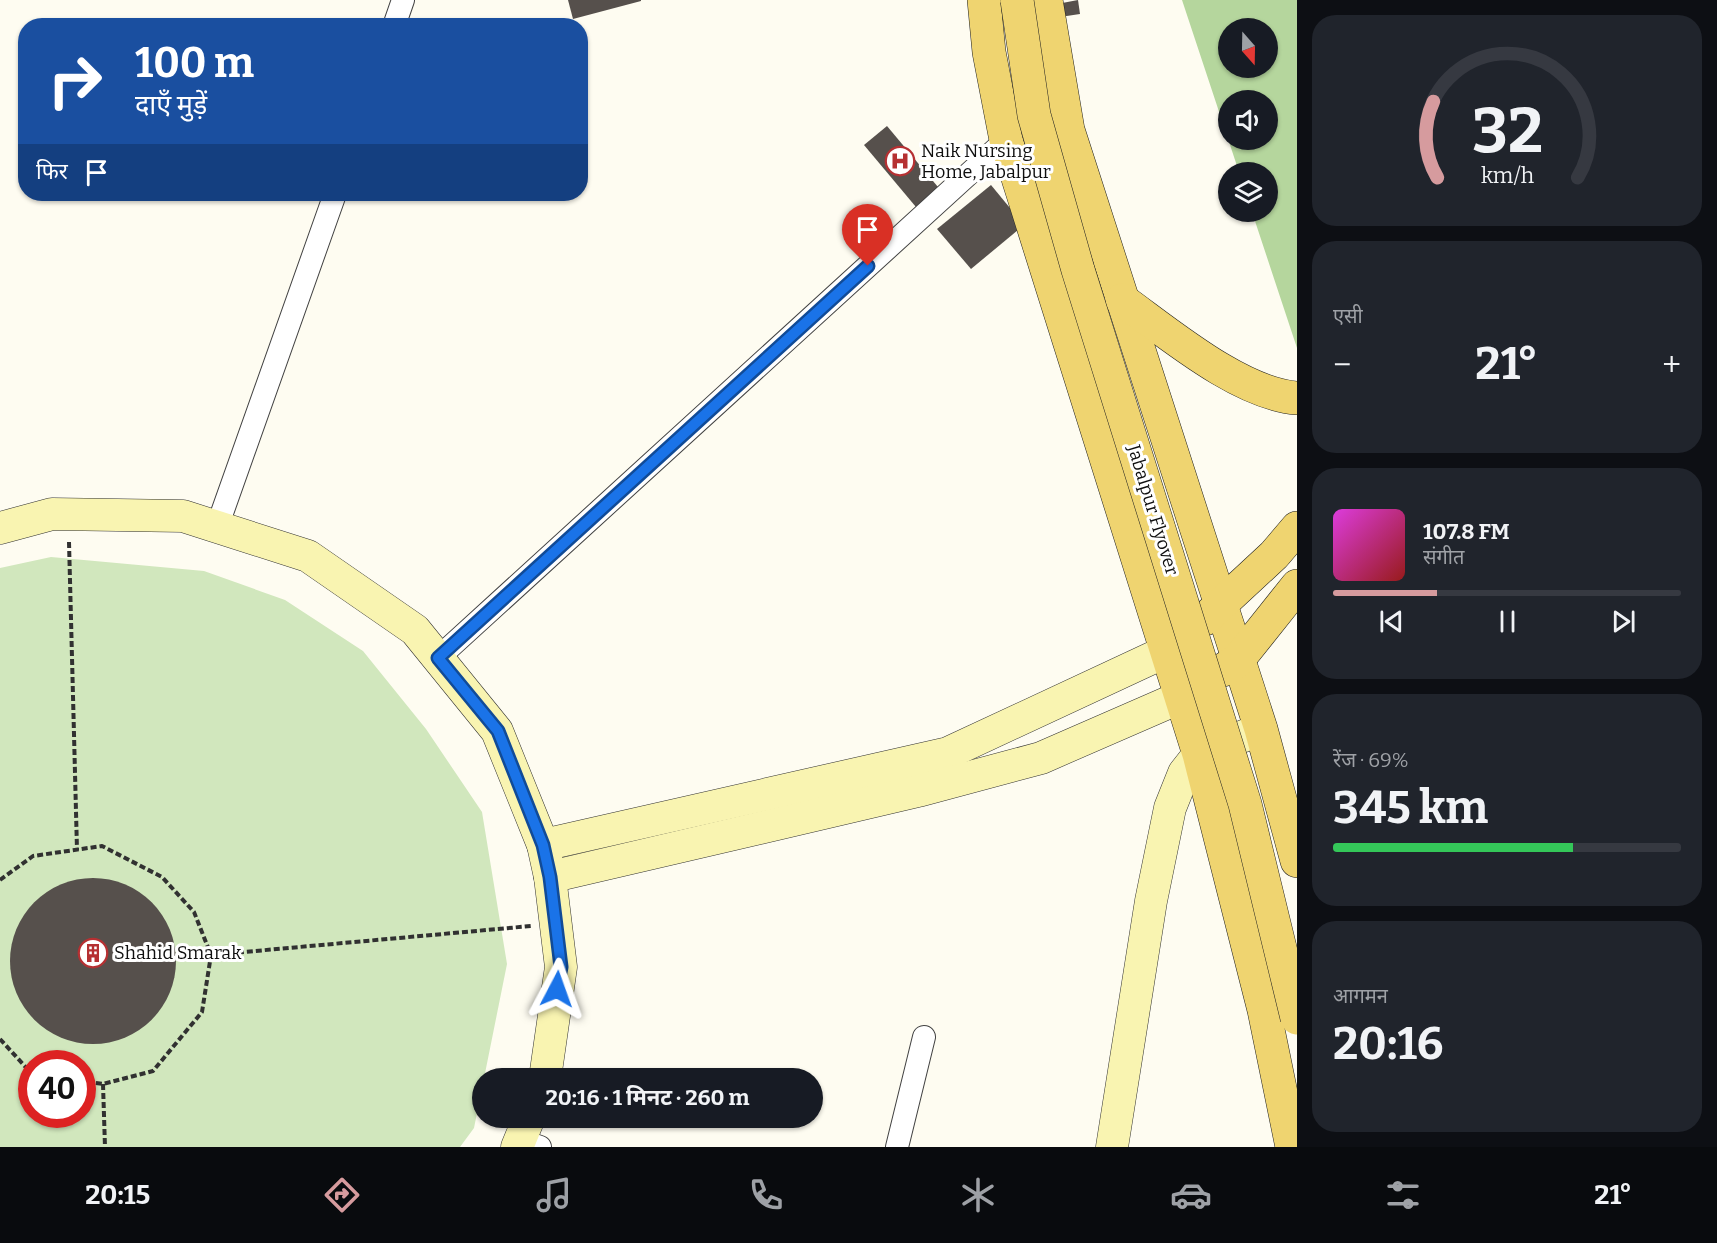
<!DOCTYPE html>
<html lang="hi">
<head>
<meta charset="utf-8">
<style>
	body { margin:0; font-family:Bitter,"Noto Sans Devanagari",serif; background:#20242c; color:#f1f3f6; height:100vh; display:flex; flex-direction:column; font-size:22px; white-space:nowrap }
	* { box-sizing:border-box; margin:0 }
	p { font-size:20px; color:#9ea1a6 }
	.icon { flex:none; width:33px; height:33px; fill:none; stroke:currentColor; stroke-width:2; stroke-linecap:round; stroke-linejoin:round }
	.map { position:relative; flex:1; overflow:hidden }
	.side { display:flex; flex-direction:column; gap:15px; padding:15px; background:#0d0f14; width:420px }
	.side>* { flex:none }
	.guide { position:absolute; left:18px; top:18px; width:570px; height:183px; border-radius:24px; box-shadow:0 2px 4px #0004; background:#1a4fa0; color:#fff; overflow:hidden }
	.needle { width:39px; rotate:160deg }
	.tools { position:absolute; left:1218px; top:18px; display:grid; gap:12px }
	.tools a { display:grid; place-items:center; width:60px; height:60px; border-radius:50%; background:#171b24; box-shadow:0 2px 4px #0004; font-size:30px }
	.speed { position:absolute; left:18px; top:1050px; display:flex; gap:12px; font-size:30px; font-weight:700; text-align:center }
	.speed>* { display:grid; place-content:center; width:78px; height:78px; border-radius:50%; background:#171b24; box-shadow:0 2px 4px #0004; line-height:1 }
	.speed .limit { border:9px solid #d22; background:#fff; color:#111 }
	.pin { position:absolute; display:grid; place-items:center; width:51px; height:51px; color:#fff; margin:-62px -26px; border-radius:50% 50% 50% 0; rotate:-45deg; box-shadow:0 0 6px #0007 }
	.pin .icon { rotate:45deg }
	.me { position:absolute; width:66px; margin:-33px; rotate:4deg; stroke-linejoin:round; filter:drop-shadow(0 0 4px #0008) }
	.turn { display:flex; align-items:center; gap:21px; height:126px; padding:0 18px; font-size:27px }
	.turn .icon { width:78px; height:78px; stroke-width:2.5 }
	.turn b { display:block; font-size:42px; line-height:51px }
	.then { display:flex; align-items:center; height:57px; padding:0 18px; background:#0003; gap:12px; font-size:22px }
	.big { font-size:45px; font-weight:700; line-height:1.1 }
	.side .widget { flex:1; display:flex; flex-direction:column; justify-content:center; gap:9px; min-width:0; padding:0 21px; border-radius:24px; background:#20242c }
	.side .dial { align-items:center; gap:0 }
	.dial svg { height:156px; overflow:visible; fill:none; stroke:#363941; stroke-width:7; stroke-linecap:round; text-anchor:middle }
	.dial text { fill:#f1f3f6; stroke:none }
	.song { display:flex; align-items:center; gap:18px }
	.cover { width:72px; height:72px; border-radius:9px; background:linear-gradient(135deg,hsl(300 70% 55%),hsl(0 70% 35%)) }
	.played { height:6px; border-radius:3px; background:linear-gradient(90deg,#d69b9e 30%,#363941 30%) }
	.keys { display:flex; justify-content:space-around; direction:ltr }
	.heat { display:flex; justify-content:space-between; align-items:center; font-size:33px; direction:ltr }
	.charge { height:9px; border-radius:4px; background:linear-gradient(90deg,#34c759 69%,#363941 0) }
	.trip { position:absolute; left:472px; top:1068px; width:351px; height:60px; border-radius:30px; background:#171b24; box-shadow:0 2px 4px #0004; font-weight:700; line-height:60px; text-align:center }
	.dock { display:flex; height:96px; justify-content:space-around; align-items:center; background:#090b0e; color:#9ea1a6 }
	.dock .icon { width:42px; height:42px }
	.dock .selected { color:#d69b9e }
	.dock b { font-size:27px; color:#f1f3f6 }
	main { display:flex; flex:1; min-height:0 }
	.map>svg:first-child { display:block }
</style>
</head>
<body>
<main>
<div class="map">
<svg width="1297" height="1147" viewBox="0 0 1297 1147">
	<rect width="100%" height="100%" fill="#fefcf1"/>
	<!-- green -->
	<path fill="#d1e7bd" fill-rule="evenodd" d="M51 557 204 571 285 600 363 651 426 729 482 812 507 964 474 1128 460 1147H0V568ZM32 1064H82V1114H32Z"/>
	<!-- forest -->
	<path fill="#b5d69d" fill-rule="evenodd" d="M1182 0H1297V348L1252 212H1268V172H1239ZM1228 28H1268V68H1228ZM1228 100H1268V140H1228Z"/>
	<!-- building -->
	<g fill="#56504c">
		<path d="M568 0H641V1L573 19Z"/>
		<path d="M1078 0 1080 14 1060 17 1057 4Z"/>
		<path d="M887 126 943 193 921 213 864 145Z"/>
		<path d="M991 185 1024 225 971 269 937 229Z"/>
		<circle cx="93" cy="961" r="83"/>
	</g>
	<g fill="none" stroke-linecap="round" stroke-linejoin="round">
		<!-- street casing -->
		<g stroke="#424242" stroke-width="24">
			<g id="street">
				<path d="M394 26 403 0"/>
				<path d="M217 527 335 194"/>
				<path d="M438 658 1006 140"/>
				<path d="M520 1140 540 1147"/>
				<path d="M897 1147 924 1037"/>
			</g>
		</g>
		<!-- secondary casing -->
		<g stroke="#313131" stroke-width="33">
			<g id="secondary">
				<path d="M0 528 52 514 183 516 308 556 415 630 497 731 543 845 550 877 561 967 545 1078"/>
				<path d="M543 845 948 753 1167 651"/>
				<path d="M550 877 918 791 1041 758 1181 697"/>
				<path d="M517 1147 529 1118"/>
				<path d="M1112 1147 1151 901 1170 808 1184 773 1199 754 1261 729"/>
			</g>
		</g>
		<!-- primary casing -->
		<g stroke="#202020" stroke-width="34">
			<g id="primary">
				<path d="M984 0 989 52 1006 140 1199 754 1264 1010 1292 1147"/>
				<path d="M1046 0 1068 130 1261 729 1297 861"/>
				<path d="M1122 300C1168 333 1240 394 1297 398"/>
				<path d="M1205 619 1274 555 1297 528"/>
				<path d="M1223 670 1238 660 1297 586"/>
			</g>
		</g>
		<!-- path -->
		<g stroke="#313131" stroke-width="4" stroke-dasharray="6 3" stroke-linecap="butt">
			<path d="M69 542 77 850"/>
			<path d="M0 880 33 856 102 846 162 877 194 912 211 955 202 1012 153 1071 103 1084 82 1081"/>
			<path d="M211 955 531 926"/>
			<path d="M0 1039 32 1074"/>
			<path d="M103 1084 105 1147"/>
		</g>
		<!-- street -->
		<use href="#street" stroke="#fff" stroke-width="22"/>
		<!-- secondary -->
		<use href="#secondary" stroke="#f9f4b1" stroke-width="32"/>
		<!-- primary -->
		<use href="#primary" stroke="#efd470" stroke-width="33"/>
		<!-- primary-bridge casing -->
		<g stroke="#202020" stroke-width="34" stroke-linecap="butt">
			<path id="primary-bridge" d="M1017 0 1034 115 1078 270 1245 804 1297 1018"/>
		</g>
		<!-- primary-bridge -->
		<use href="#primary-bridge" stroke="#efd470" stroke-width="33"/>
	</g>
	<g fill="none" stroke-linecap="round" stroke-linejoin="round">
		<!-- route casing -->
		<g stroke="#114b97" stroke-width="15">
			<path id="route" d="M557 989 561 967 550 877 543 845 498 731 438 658 868 266"/>
		</g>
		<!-- route -->
		<use href="#route" stroke="#1a73e8" stroke-width="10"/>
	</g>
	<!-- icons -->
	<defs>
		<g id="hospital-ring" transform="scale(1.5)"><circle r="9.5" fill="#fff" stroke="#b53032" stroke-width="1.5"/><path d="M-5-5h3v3.5h4V-5h3V5h-3V1.5h-4V5h-3Z" fill="#b53032"/></g>
		<g id="building-ring" transform="scale(1.5)"><circle r="9.5" fill="#fff" stroke="#b53032" stroke-width="1.5"/><path d="M-4-6H4V6H1V3H-1V6H-4ZM-2.5-4.3h1.7v1.8h-1.7ZM.8-4.3h1.7v1.8H.8ZM-2.5-1h1.7V.8h-1.7ZM.8-1h1.7V.8H.8Z" fill="#b53032"/></g>
	</defs>
	<g fill-rule="evenodd">
		<use href="#hospital-ring" x="900" y="161"/>
		<use href="#building-ring" x="93" y="953"/>
	</g>
	<g text-anchor="middle" stroke-width="6" stroke-linejoin="round" paint-order="stroke">
		<!-- poi labels -->
		<g font-size="18" fill="#0f0f0f" stroke="#fff" text-anchor="start">
			<text x="921" y="157">Naik Nursing<tspan x="921" dy="21">Home, Jabalpur</tspan></text>
			<text x="114" y="959">Shahid Smarak</text>
		</g>
		<!-- street labels -->
		<g font-size="18" fill="#0f0f0f" stroke="#fff">
			<text transform="translate(1153 510) rotate(73)" y="6">Jabalpur Flyover</text>
		</g>
	</g>
</svg>
<div class="tools">
<a><svg class="needle" viewBox="-14 -14 28 28"><path d="M0-13l5 13h-10z" fill="#e53935"/><path d="M0 13l5-13h-10z" fill="#9ea1a6"/></svg></a>
<a><svg class="icon" aria-label="sound" viewBox="0 0 24 24"><path d="M4 9h4l5-4v14l-5-4H4zM17 9q2 3 0 6"/></svg></a>
<a><svg class="icon" aria-label="layers" viewBox="0 0 24 24"><path d="M12 4l9 5-9 5-9-5zM3 14l9 5 9-5"/></svg></a>
</div>
<div class="speed"><div class="limit">40</div></div>
<div class="pin" style="left:868px;top:266px;background:#d93025"><svg class="icon" aria-label="arrive" viewBox="0 0 24 24"><path d="M6 21V4h12l-3 4 3 4H6"/></svg></div>
<svg class="me" style="left:557px;top:989px" viewBox="-20 -20 40 40"><path d="M0-17L14 15 0 8-14 15z" fill="#1a73e8" stroke="#fff" stroke-width="4"/></svg>
<div class="trip">20:16 · 1 मिनट · 260 m</div>
<div class="guide">
<div class="turn"><svg class="icon" aria-label="right" viewBox="0 0 24 24"><path d="M7 20v-9h11M14 6l5 5-5 5"/></svg><div><b>100 m</b>दाएँ मुड़ें</div></div>
<div class="then">फिर<svg class="icon" aria-label="arrive" viewBox="0 0 24 24"><path d="M6 21V4h12l-3 4 3 4H6"/></svg></div>
</div>
</div>
<section class="side">
<div class="widget dial"><svg viewBox="0 0 100 80">
<path d="M14 69A42 42 0 1 1 86 69"/>
<path d="M14 69A42 42 0 0 1 12 30" stroke="#d69b9e"/>
<text x="50" y="56" font-size="32" font-weight="700">32</text>
<text x="50" y="72" font-size="11">km/h</text>
</svg></div>
<div class="widget"><p>एसी</p>
<div class="heat"><a>−</a><b class="big">21°</b><a>+</a></div>
</div>
<div class="widget">
<div class="song"><i class="cover"></i><div><b>107.8 FM</b><p>संगीत</p></div></div>
<div class="played"></div>
<div class="keys"><svg class="icon" aria-label="previous" viewBox="0 0 24 24"><path d="M18 5L8 12l10 7zM5 5v14"/></svg><svg class="icon" aria-label="pause" viewBox="0 0 24 24"><path d="M8 5v14M16 5v14"/></svg><svg class="icon" aria-label="next" viewBox="0 0 24 24"><path d="M6 5l10 7-10 7zM19 5v14"/></svg></div>
</div>
<div class="widget"><p>रेंज · 69%</p><b class="big">345 km</b><div class="charge"></div></div>
<div class="widget"><p>आगमन</p><b class="big">20:16</b></div>
</section>
</main>
<nav class="dock">
<b>20:15</b>
<svg class="icon selected" aria-label="directions" viewBox="0 0 24 24"><path d="M12 3l9 9-9 9-9-9zM9 14v-3h6M13 9l2 2-2 2"/></svg>
<svg class="icon" aria-label="music" viewBox="0 0 24 24"><path d="M9 18V5l10-2v13"/><circle cx="6" cy="18" r="3"/><circle cx="16" cy="16" r="3"/></svg>
<svg class="icon" aria-label="phone" viewBox="0 0 24 24"><path d="M5 4h4l2 5-3 2q2 4 5 5l2-3 5 2v4C11 20 4 13 5 4z"/></svg>
<svg class="icon" aria-label="climate" viewBox="0 0 24 24"><path d="M12 3v18M4 7l16 10M4 17L20 7"/></svg>
<svg class="icon" aria-label="car" viewBox="0 0 24 24"><path d="M5 17H2v-5l4-1 3-4h7l3 4 3 1v5h-3M9 17h6M6 11h13"/><circle cx="7" cy="17" r="2"/><circle cx="17" cy="17" r="2"/></svg>
<svg class="icon" aria-label="filters" viewBox="0 0 24 24"><path d="M4 7h16M4 17h16"/><circle cx="9" cy="7" r="2"/><circle cx="15" cy="17" r="2"/></svg>
<b>21°</b>
</nav>
</body>
</html>
